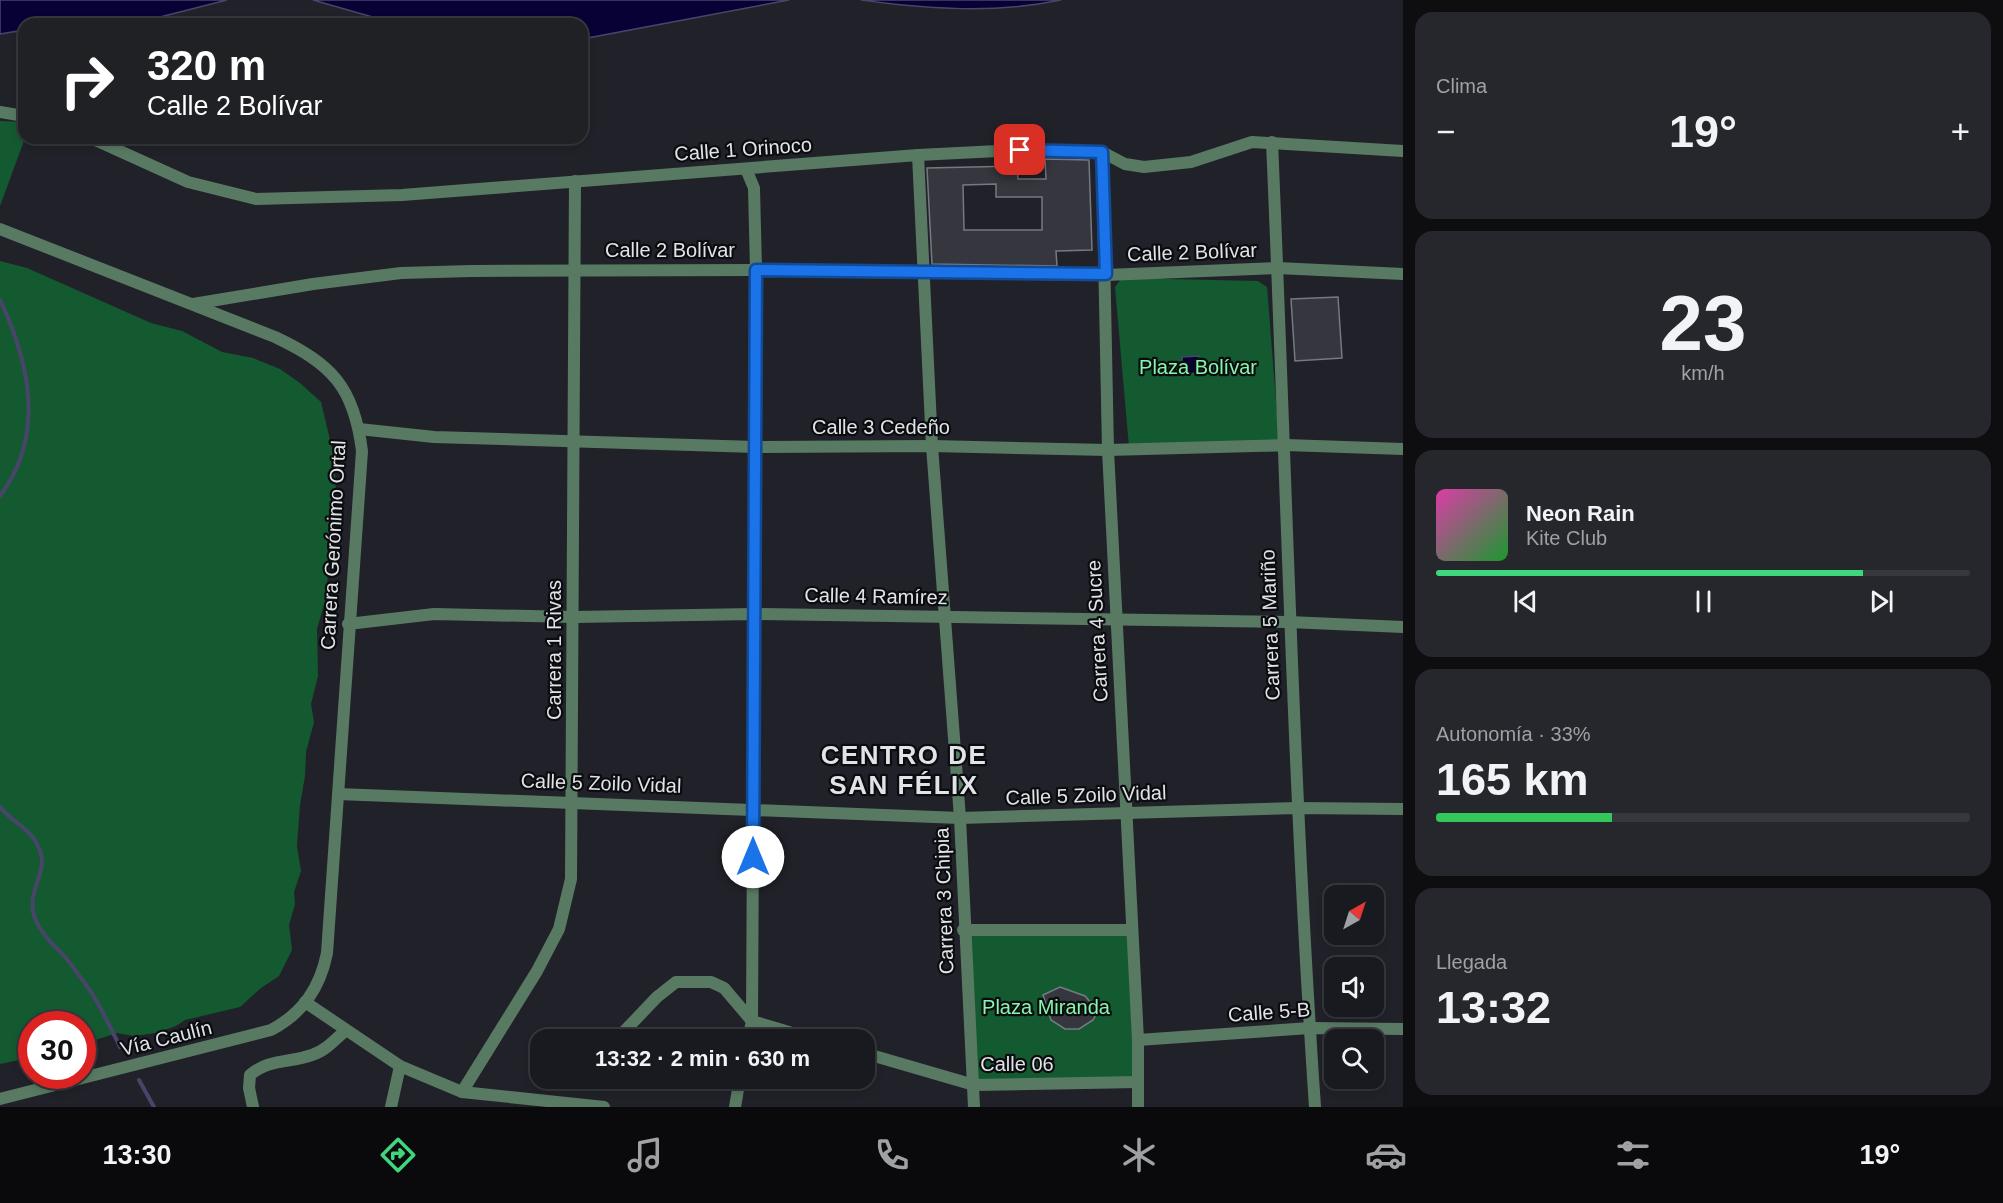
<!DOCTYPE html>
<html lang="es">
<head>
<meta charset="utf-8">
<style>
	body { margin:0; font-family:Helvetica,sans-serif; background:#26272c; color:#f1f3f6; height:100vh; display:flex; flex-direction:column; font-size:22px; white-space:nowrap }
	* { box-sizing:border-box; margin:0 }
	p { font-size:20px; color:#9fa1a4 }
	.icon { flex:none; width:33px; height:33px; fill:none; stroke:currentColor; stroke-width:2; stroke-linecap:round; stroke-linejoin:round }
	.map { position:relative; flex:1; overflow:hidden }
	.sheet { display:flex; flex-direction:column; gap:12px; padding:12px; background:#0e0e11; width:600px }
	.sheet>* { flex:none }
	.banner { position:absolute; left:18px; top:18px; width:570px; height:126px; border-radius:18px; box-shadow:0 3px 9px #0003,0 0 0 2px #37383d; background:#202124; color:#fff; overflow:hidden }
	.needle { width:39px; rotate:39deg }
	.tools { position:absolute; left:1324px; top:885px; display:grid; gap:12px }
	.tools a { display:grid; place-items:center; width:60px; height:60px; border-radius:12px; background:#191a1f; box-shadow:0 3px 9px #0003,0 0 0 2px #37383d; font-size:30px }
	.speed { position:absolute; left:18px; top:1011px; display:flex; gap:12px; font-size:30px; font-weight:700; text-align:center }
	.speed>* { display:grid; place-content:center; width:78px; height:78px; border-radius:50%; background:#191a1f; box-shadow:0 3px 9px #0003,0 0 0 2px #37383d; line-height:1 }
	.speed .limit { border:9px solid #d22; background:#fff; color:#111 }
	.pin { position:absolute; display:grid; place-items:center; width:51px; height:51px; color:#fff; margin:-26px; border-radius:12px; box-shadow:0 3px 9px #0006 }
	.me { position:absolute; width:66px; margin:-33px; rotate:0deg; stroke-linejoin:round; filter:drop-shadow(0 0 4px #0008) }
	.turn { display:flex; align-items:center; gap:21px; height:126px; padding:0 30px; font-size:27px }
	.turn .icon { width:78px; height:78px; stroke-width:2.5 }
	.turn b { display:block; font-size:42px; line-height:51px }
	.big { font-size:45px; font-weight:600; line-height:1.1 }
	.sheet .card { flex:1; display:flex; flex-direction:column; justify-content:center; gap:9px; min-width:0; padding:0 21px; border-radius:18px; background:#26272c }
	.sheet .dial { align-items:center; gap:0 }
	.dial b { font-size:78px; line-height:1 }
	.song { display:flex; align-items:center; gap:18px }
	.cover { width:72px; height:72px; border-radius:9px; background:linear-gradient(135deg,hsl(320 70% 55%),hsl(130 70% 35%)) }
	.played { height:6px; border-radius:3px; background:linear-gradient(90deg,#3ed77d 80%,#37383d 80%) }
	.keys { display:flex; justify-content:space-around; direction:ltr }
	.heat { display:flex; justify-content:space-between; align-items:center; font-size:33px; direction:ltr }
	.charge { height:9px; border-radius:4px; background:linear-gradient(90deg,#34c759 33%,#37383d 0) }
	.trip { position:absolute; left:530px; top:1029px; width:345px; height:60px; border-radius:18px; background:#191a1f; box-shadow:0 3px 9px #0003,0 0 0 2px #37383d; font-weight:600; line-height:60px; text-align:center }
	.dock { display:flex; height:96px; justify-content:space-around; align-items:center; background:#0a0a0c; color:#9fa1a4 }
	.dock .icon { width:42px; height:42px }
	.dock .current { color:#3ed77d }
	.dock b { font-size:27px; color:#f1f3f6 }
	main { display:flex; flex:1; min-height:0 }
	.map>svg:first-child { display:block }
</style>
</head>
<body>
<main>
<div class="map">
<svg width="1403" height="1107" viewBox="0 0 1403 1107">
	<rect width="100%" height="100%" fill="#212229"/>
	<!-- green -->
	<g fill="#135a31">
		<path d="M0 121 24 122 25 138 0 206Z"/>
		<path d="M0 261 27 268 151 323 182 331 222 352 253 358 280 369 300 383 321 402 334 457 336 492 327 545 329 566 325 601 317 629 318 676 311 704 314 722 306 752 305 776 300 805 297 846 301 871 294 892 295 904 289 925 292 950 279 976 261 988 240 1007 185 1020 176 1026 155 1033 134 1036 117 1033 83 1044 82 1024H32L31 1053 19 1060 0 1064Z"/>
		<path d="M1122 278 1258 281 1267 287 1280 452 1129 447 1115 287Z"/>
		<path d="M968 934 1128 935 1134 1078 978 1081Z"/>
	</g>
	<!-- water -->
	<g fill="#080135" stroke="#49456a" stroke-width="1.5">
		<path d="M0 0H227L152 19 111 24H24V30L0 34Z"/>
		<path d="M313 0H789L582 39V24H397Z"/>
		<path d="M861 0H1061C994 14 928 9 861 0Z"/>
		<path d="M1199 356 1201 373 1183 374 1182 357Z"/>
	</g>
	<g fill="none" stroke-linecap="round" stroke-linejoin="round">
		<!-- stream -->
		<g stroke="#49456a" stroke-width="4">
			<path d="M0 300C30 363 46 435 0 496"/>
			<path d="M0 807C14 825 33 827 41 854 47 875 24 893 36 921 43 936 54 945 65 957 73 966 80 977 87 986 100 1004 110 1027 120 1047"/>
			<path d="M139 1080 154 1107"/>
		</g>
	</g>
	<!-- building -->
	<g fill="#36373e" stroke="#777980" stroke-width="1.5" fill-rule="evenodd">
		<path d="M1045 159 1089 160 1092 250 1056 251 1057 266 932 264 927 168 1017 166 1018 179H1046ZM996 184V197H1042V230H964L963 185Z"/>
		<path d="M1338 297 1342 358 1295 361 1291 299Z"/>
		<path d="M1060 987 1085 996 1098 1011 1093 1020 1079 1029H1065L1051 1020 1043 995Z"/>
	</g>
	<g fill="none" stroke-linecap="round" stroke-linejoin="round">
		<!-- minor -->
		<g stroke="#597a62" stroke-width="12">
			<path d="M0 112 24 116"/>
			<path d="M91 138 188 182 256 199 402 195 918 155 1020 150 1102 152 1125 164 1144 167 1191 162 1252 142 1403 151"/>
			<path d="M1272 142C1286 464 1293 786 1315 1107"/>
			<path d="M1102 152 1108 450 1138 1040V1107"/>
			<path d="M918 155 932 446 960 818 974 1107"/>
			<path d="M746 169 754 188 756 270 752 1021 748 1040"/>
			<path d="M0 229 275 337C332 364 354 387 362 451L327 953C320 988 303 1013 271 1030L0 1099"/>
			<path d="M193 304 313 284 401 273 471 271 756 270 1106 275 1278 268 1403 274"/>
			<path d="M359 429 434 437 755 447 932 446 1108 450 1286 445 1403 449"/>
			<path d="M348 624 434 614 574 617 754 614 1289 622 1403 627"/>
			<path d="M338 794 960 818 1297 808 1403 809"/>
			<path d="M963 930H1132"/>
			<path d="M305 1002 400 1066 462 1092 604 1107"/>
			<path d="M616 1040 657 997 676 982H711L724 988 752 1021 816 1040"/>
			<path d="M1138 1040 1310 1028 1403 1029"/>
			<path d="M864 1053 974 1085 1138 1082"/>
			<path d="M462 1092 537 971 559 929 571 879 575 181"/>
			<path d="M253 1107 249 1088 250 1075C268 1059 289 1063 312 1055 325 1051 335 1040 346 1030"/>
			<path d="M391 1107 400 1066"/>
			<path d="M735 1107 740 1078"/>
		</g>
	</g>
	<g fill="none" stroke-linecap="round" stroke-linejoin="round">
		<!-- route casing -->
		<g stroke="#114b97" stroke-width="15">
			<path id="route" d="M753 857 756 270 1106 274 1102 152 1020 150"/>
		</g>
		<!-- route -->
		<use href="#route" stroke="#1a73e8" stroke-width="10"/>
	</g>
	<g text-anchor="middle" stroke-width="4.5" stroke-linejoin="round" paint-order="stroke">
		<!-- street labels -->
		<g font-size="20" fill="#e2e3e7" stroke="#0b0c0f">
			<text transform="translate(743 149) rotate(-4)" y="7">Calle 1 Orinoco</text>
			<text x="670" y="257">Calle 2 Bolívar</text>
			<text transform="translate(1192 252) rotate(-2)" y="7">Calle 2 Bolívar</text>
			<text x="881" y="434">Calle 3 Cedeño</text>
			<text transform="translate(333 545) rotate(-87)" y="7">Carrera Gerónimo Ortal</text>
			<text transform="translate(876 596) rotate(1)" y="7">Calle 4 Ramírez</text>
			<text transform="translate(1270 625) rotate(-92)" y="7">Carrera 5 Mariño</text>
			<text transform="translate(1097 631) rotate(-93)" y="7">Carrera 4 Sucre</text>
			<text transform="translate(554 650) rotate(-90)" y="7">Carrera 1 Rivas</text>
			<text transform="translate(601 783) rotate(2)" y="7">Calle 5 Zoilo Vidal</text>
			<text transform="translate(1086 795) rotate(-2)" y="7">Calle 5 Zoilo Vidal</text>
			<text transform="translate(944 901) rotate(-92)" y="7">Carrera 3 Chipia</text>
			<text transform="translate(1269 1012) rotate(-4)" y="7">Calle 5-B</text>
			<text transform="translate(166 1038) rotate(-14)" y="7">Vía Caulín</text>
			<text x="1017" y="1071">Calle 06</text>
		</g>
		<!-- park labels -->
		<g font-size="20" fill="#85f6aa" stroke="#0b0c0f">
			<text x="1198" y="374">Plaza Bolívar</text>
			<text x="1046" y="1014">Plaza Miranda</text>
		</g>
		<!-- district labels -->
		<g font-size="26" font-weight="bold" letter-spacing="1.5" fill="#e2e3e7" stroke="#0b0c0f">
			<text x="904" y="764">CENTRO DE<tspan x="904" dy="30">SAN FÉLIX</tspan></text>
		</g>
	</g>
</svg>
<div class="tools">
<a><svg class="needle" viewBox="-14 -14 28 28"><path d="M0-13l5 13h-10z" fill="#e53935"/><path d="M0 13l5-13h-10z" fill="#9fa1a4"/></svg></a>
<a><svg class="icon" aria-label="sound" viewBox="0 0 24 24"><path d="M4 9h4l5-4v14l-5-4H4zM17 9q2 3 0 6"/></svg></a>
<a><svg class="icon" aria-label="search" viewBox="0 0 24 24"><circle cx="10" cy="10" r="6"/><path d="M15 15l6 6"/></svg></a>
</div>
<div class="speed"><div class="limit">30</div></div>
<div class="pin" style="left:1020px;top:150px;background:#d93025"><svg class="icon" aria-label="arrive" viewBox="0 0 24 24"><path d="M6 21V4h12l-3 4 3 4H6"/></svg></div>
<svg class="me" style="left:753px;top:857px" viewBox="-20 -20 40 40"><circle r="19" fill="#fff"/><path d="M0-13L10 11 0 6-10 11z" fill="#1a73e8"/></svg>
<div class="trip">13:32 · 2 min · 630 m</div>
<div class="banner">
<div class="turn"><svg class="icon" aria-label="right" viewBox="0 0 24 24"><path d="M7 20v-9h11M14 6l5 5-5 5"/></svg><div><b>320 m</b>Calle 2 Bolívar</div></div>
</div>
</div>
<section class="sheet">
<div class="card"><p>Clima</p>
<div class="heat"><a>−</a><b class="big">19°</b><a>+</a></div>
</div>
<div class="card dial"><b>23</b><p>km/h</p></div>
<div class="card">
<div class="song"><i class="cover"></i><div><b>Neon Rain</b><p>Kite Club</p></div></div>
<div class="played"></div>
<div class="keys"><svg class="icon" aria-label="previous" viewBox="0 0 24 24"><path d="M18 5L8 12l10 7zM5 5v14"/></svg><svg class="icon" aria-label="pause" viewBox="0 0 24 24"><path d="M8 5v14M16 5v14"/></svg><svg class="icon" aria-label="next" viewBox="0 0 24 24"><path d="M6 5l10 7-10 7zM19 5v14"/></svg></div>
</div>
<div class="card"><p>Autonomía · 33%</p><b class="big">165 km</b><div class="charge"></div></div>
<div class="card"><p>Llegada</p><b class="big">13:32</b></div>
</section>
</main>
<nav class="dock">
<b>13:30</b>
<svg class="icon current" aria-label="directions" viewBox="0 0 24 24"><path d="M12 3l9 9-9 9-9-9zM9 14v-3h6M13 9l2 2-2 2"/></svg>
<svg class="icon" aria-label="music" viewBox="0 0 24 24"><path d="M9 18V5l10-2v13"/><circle cx="6" cy="18" r="3"/><circle cx="16" cy="16" r="3"/></svg>
<svg class="icon" aria-label="phone" viewBox="0 0 24 24"><path d="M5 4h4l2 5-3 2q2 4 5 5l2-3 5 2v4C11 20 4 13 5 4z"/></svg>
<svg class="icon" aria-label="climate" viewBox="0 0 24 24"><path d="M12 3v18M4 7l16 10M4 17L20 7"/></svg>
<svg class="icon" aria-label="car" viewBox="0 0 24 24"><path d="M5 17H2v-5l4-1 3-4h7l3 4 3 1v5h-3M9 17h6M6 11h13"/><circle cx="7" cy="17" r="2"/><circle cx="17" cy="17" r="2"/></svg>
<svg class="icon" aria-label="filters" viewBox="0 0 24 24"><path d="M4 7h16M4 17h16"/><circle cx="9" cy="7" r="2"/><circle cx="15" cy="17" r="2"/></svg>
<b>19°</b>
</nav>
</body>
</html>
